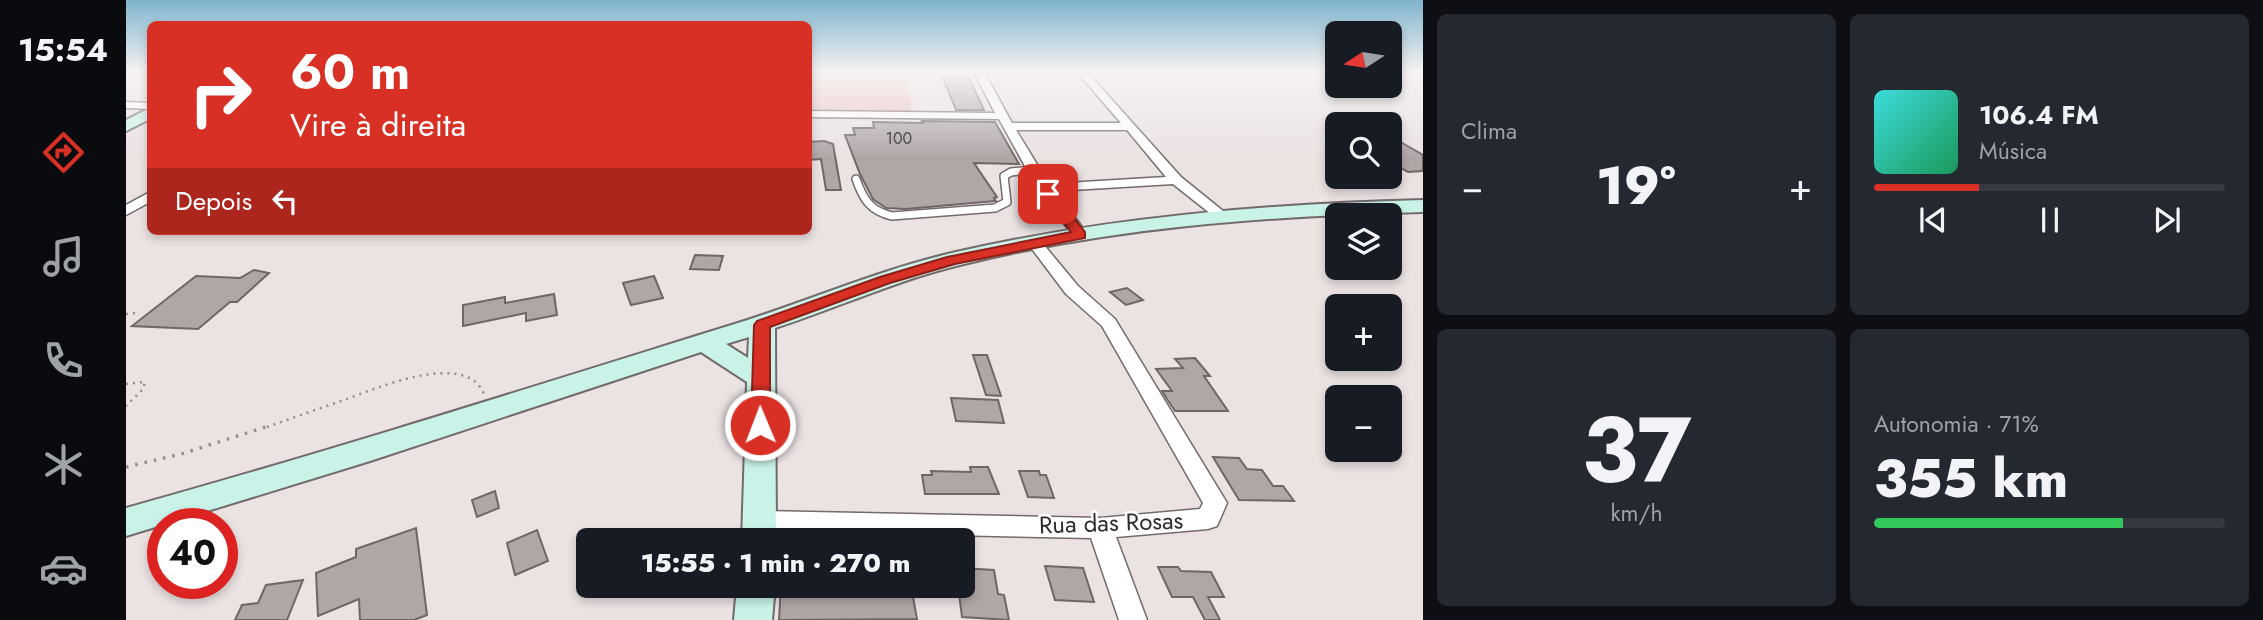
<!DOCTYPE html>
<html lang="pt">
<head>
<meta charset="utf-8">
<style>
	body { margin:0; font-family:Jost,sans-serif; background:#242831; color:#f1f3f6; height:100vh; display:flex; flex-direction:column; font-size:26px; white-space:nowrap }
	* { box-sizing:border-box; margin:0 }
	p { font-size:23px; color:#9ea1a6 }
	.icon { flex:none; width:38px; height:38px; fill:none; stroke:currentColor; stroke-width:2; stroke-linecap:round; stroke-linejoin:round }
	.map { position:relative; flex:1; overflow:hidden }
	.side { display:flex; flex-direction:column; gap:14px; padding:14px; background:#0d0f14; width:840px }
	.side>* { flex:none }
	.hud { position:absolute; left:21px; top:21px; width:665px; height:214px; border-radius:10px; box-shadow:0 4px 10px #0003; background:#d93025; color:#fff; overflow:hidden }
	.needle { width:46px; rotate:258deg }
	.controls { position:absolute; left:1199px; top:21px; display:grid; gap:14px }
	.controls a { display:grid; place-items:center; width:77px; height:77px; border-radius:10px; background:#171b24; box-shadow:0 4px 10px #0003; font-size:35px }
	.speed { position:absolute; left:21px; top:508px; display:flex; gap:14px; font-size:35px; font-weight:700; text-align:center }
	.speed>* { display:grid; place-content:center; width:91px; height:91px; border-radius:50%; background:#171b24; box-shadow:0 4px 10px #0003; line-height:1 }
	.speed .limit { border:10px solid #d22; background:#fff; color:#111 }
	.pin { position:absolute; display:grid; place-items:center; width:60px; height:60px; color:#fff; margin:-30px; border-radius:14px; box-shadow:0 4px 10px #0006 }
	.me { position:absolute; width:77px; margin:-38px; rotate:359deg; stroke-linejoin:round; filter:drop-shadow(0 0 5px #0008) }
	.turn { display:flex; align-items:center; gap:24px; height:147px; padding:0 28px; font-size:32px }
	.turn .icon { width:91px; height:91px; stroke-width:2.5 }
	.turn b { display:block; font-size:49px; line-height:60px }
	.then { display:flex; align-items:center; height:66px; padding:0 28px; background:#0003; gap:14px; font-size:26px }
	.big { font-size:52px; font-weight:800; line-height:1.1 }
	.side .widget { flex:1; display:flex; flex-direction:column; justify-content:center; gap:10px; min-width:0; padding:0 24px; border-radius:10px; background:#242831 }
	.side .dial { align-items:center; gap:0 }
	.dial b { font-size:91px; line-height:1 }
	.song { display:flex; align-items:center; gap:21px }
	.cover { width:84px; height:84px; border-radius:10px; background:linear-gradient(135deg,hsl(180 70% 55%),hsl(150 70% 35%)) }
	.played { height:7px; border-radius:4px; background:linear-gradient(90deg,#d93025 30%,#363941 30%) }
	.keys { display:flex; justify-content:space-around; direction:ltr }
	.heat { display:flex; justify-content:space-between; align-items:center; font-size:38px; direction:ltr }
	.charge { height:10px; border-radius:5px; background:linear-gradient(90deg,#34c759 71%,#363941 0) }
	.side .tiles { flex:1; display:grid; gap:14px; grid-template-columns:repeat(2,1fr) }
	.trip { position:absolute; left:450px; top:528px; width:399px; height:70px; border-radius:10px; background:#171b24; box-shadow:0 4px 10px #0003; font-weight:800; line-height:70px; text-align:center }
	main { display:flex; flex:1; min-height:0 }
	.dock { display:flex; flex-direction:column; width:126px; justify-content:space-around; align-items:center; background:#090b0e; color:#9ea1a6 }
	.dock .icon { width:49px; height:49px }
	.dock .on { color:#d93025 }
	.dock b { font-size:32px; color:#f1f3f6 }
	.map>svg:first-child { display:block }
</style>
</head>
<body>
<main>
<nav class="dock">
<b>15:54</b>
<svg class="icon on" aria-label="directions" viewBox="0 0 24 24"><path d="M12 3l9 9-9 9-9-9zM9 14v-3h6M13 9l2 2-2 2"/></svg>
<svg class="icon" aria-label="music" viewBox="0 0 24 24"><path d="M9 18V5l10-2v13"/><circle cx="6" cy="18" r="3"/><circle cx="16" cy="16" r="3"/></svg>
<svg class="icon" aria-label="phone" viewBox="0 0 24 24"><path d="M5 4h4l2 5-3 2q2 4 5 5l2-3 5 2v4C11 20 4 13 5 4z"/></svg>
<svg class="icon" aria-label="climate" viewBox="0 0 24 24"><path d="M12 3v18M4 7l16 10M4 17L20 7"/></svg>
<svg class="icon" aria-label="car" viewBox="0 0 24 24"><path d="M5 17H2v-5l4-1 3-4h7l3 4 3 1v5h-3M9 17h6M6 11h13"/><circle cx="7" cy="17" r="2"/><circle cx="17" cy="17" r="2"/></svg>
</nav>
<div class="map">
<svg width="1297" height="620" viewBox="0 0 1297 620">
	<rect width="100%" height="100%" fill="#ebe2e2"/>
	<!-- green -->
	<path fill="#ebc2c1" d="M683 72H784L777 74 786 103 783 111 683 110Z"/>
	<!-- building -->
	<g fill="#afa6a6" stroke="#6e6766" stroke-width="2">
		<path d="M817 78H843L858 110H830Z"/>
		<path d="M796 121 869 122 893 164 848 163 871 197 868 198 870 201 780 209 760 208 747 199 734 174 719 135H729L727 128H748L747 122 797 123Z"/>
		<path d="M1264 136 1297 155V171L1282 172 1264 162Z"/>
		<path d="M698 141 707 144 715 190H700L695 159 682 160V142Z"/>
		<path d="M569 255 597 256 593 270 564 269Z"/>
		<path d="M128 270 143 273 111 302H104L72 329 6 326 70 276 114 278Z"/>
		<path d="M528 276 537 298 505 305 497 283Z"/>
		<path d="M1001 288 1017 300 1000 305 984 292Z"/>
		<path d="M428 294 431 315 400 321V313L337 326V305L379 297V303Z"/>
		<path d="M847 355H861L875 396 860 395Z"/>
		<path d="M1069 358 1084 376H1078L1102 411H1049L1041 399 1036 391H1046L1030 369 1057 368 1049 359Z"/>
		<path d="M825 398 872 400 878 423 830 421Z"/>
		<path d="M1087 457 1113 458 1121 469 1136 470 1147 486H1157L1168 501 1113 500Z"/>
		<path d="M844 467H862L873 494H799L796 475H806L805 471 845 472Z"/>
		<path d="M893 471H913L914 475H920L928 498 902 497Z"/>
		<path d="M369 491 373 508 351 517 346 500Z"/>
		<path d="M290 528 301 615 288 620H234L233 599 192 616 190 573 230 557V549Z"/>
		<path d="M411 530 422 561 389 575 381 543Z"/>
		<path d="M919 566 957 568 968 602 929 600Z"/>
		<path d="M1032 567H1052L1055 571 1085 572 1098 597H1082L1094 620H1079L1067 597H1046Z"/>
		<path d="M836 568 868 570 872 594 878 595 883 620 836 617 832 586H836Z"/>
		<path d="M177 580 161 620H109L116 605 132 603 140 585Z"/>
		<path d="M655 586H785L791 619 653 620Z"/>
	</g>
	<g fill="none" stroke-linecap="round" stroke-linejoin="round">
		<!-- lane casing -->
		<g stroke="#736b6b" stroke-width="10">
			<path id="lane" d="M730 179C737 199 744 211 766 216L869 208 881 202 878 176 885 172 906 170"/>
		</g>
		<!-- street casing -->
		<g stroke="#736b6b" stroke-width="3">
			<g id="street">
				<path d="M848 72H858L886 123H995L951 72H961L1055 177 1102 215 1100 218H1090L1047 184 929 191 962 235 954 240 949 238 911 188 873 119 682 117V111L869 113ZM890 130H1001L1040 177 923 184Z"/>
				<path d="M0 102 24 103V109L0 108Z"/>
				<path d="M24 192V202L0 215V205Z"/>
				<path d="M908 237 913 239 952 286 989 319 1101 503 1091 526 1082 529 990 537 1021 620H993L965 538 635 531 626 528 623 521 626 514 635 511 974 518 1074 509 1077 503 976 326 940 294 903 245 900 242 903 239Z"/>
			</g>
		</g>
		<!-- secondary casing -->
		<g stroke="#736b6b" stroke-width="4">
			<g id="secondary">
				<path d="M24 108V119L0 131V120Z"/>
				<path d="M1297 200V212C1142 216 986 227 834 265 771 280 711 308 649 328L650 541H616L621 382 575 352 244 461 0 536V508C201 452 400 389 599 327 676 304 751 270 830 252 983 217 1140 204 1297 200ZM623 337 622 358 600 344Z"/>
				<path d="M611 586H649L646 620H608Z"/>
			</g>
		</g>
		<!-- path-far1 -->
		<g stroke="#948d8d" stroke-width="2.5" stroke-dasharray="2 5" stroke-linecap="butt">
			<path d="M0 314 10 313"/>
			<path d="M0 384 19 382 17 389 0 406"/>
			<path d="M141 427C166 418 192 409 218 400 249 389 340 349 358 394"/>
		</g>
		<!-- path -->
		<path stroke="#948d8d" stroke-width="3.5" stroke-dasharray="2.5 7" stroke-linecap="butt" d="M0 467 55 454 146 425"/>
		<!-- lane -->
		<use href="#lane" stroke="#fff" stroke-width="7"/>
		<!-- street -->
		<use href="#street" fill="#fff" fill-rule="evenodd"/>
		<!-- secondary -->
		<use href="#secondary" fill="#c9f3e9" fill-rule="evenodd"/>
	</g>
	<!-- sky -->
	<linearGradient id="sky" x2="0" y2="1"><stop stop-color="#7fb4cd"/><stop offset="0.45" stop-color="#f6f2f2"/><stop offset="1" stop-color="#f6f2f2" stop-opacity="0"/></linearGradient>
	<rect width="1297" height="159" fill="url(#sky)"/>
	<!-- route -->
	<path fill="#d93025" stroke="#8d1f18" stroke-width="2" d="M922 190 927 191 959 232V238L829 264 764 283 644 327V425L641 430H628L625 425 628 325 631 321 754 277 821 257 945 232 916 194Z"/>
	<g text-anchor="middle" stroke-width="5" stroke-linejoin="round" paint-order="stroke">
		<!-- far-number labels -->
		<g font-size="16" fill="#4e4a4a">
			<text x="773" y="144">100</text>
		</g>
		<!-- near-street labels -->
		<g font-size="24" fill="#2e2b2b" stroke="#fff">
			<text transform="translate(985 523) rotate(-2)" y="8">Rua das Rosas</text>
		</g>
	</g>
</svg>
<div class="controls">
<a><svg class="needle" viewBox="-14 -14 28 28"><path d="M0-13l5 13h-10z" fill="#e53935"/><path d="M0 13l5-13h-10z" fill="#9ea1a6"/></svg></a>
<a><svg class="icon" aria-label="search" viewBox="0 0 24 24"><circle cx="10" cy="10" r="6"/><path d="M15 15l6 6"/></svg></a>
<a><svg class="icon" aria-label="layers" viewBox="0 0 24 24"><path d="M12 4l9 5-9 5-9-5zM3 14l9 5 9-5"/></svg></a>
<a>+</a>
<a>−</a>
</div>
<div class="speed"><div class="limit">40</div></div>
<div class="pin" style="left:922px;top:194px;background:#d93025"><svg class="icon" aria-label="arrive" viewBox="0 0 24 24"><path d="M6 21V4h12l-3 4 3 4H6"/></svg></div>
<svg class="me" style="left:634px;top:425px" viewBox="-20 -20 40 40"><circle r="17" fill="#d93025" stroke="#fff" stroke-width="3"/><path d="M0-11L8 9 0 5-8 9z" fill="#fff"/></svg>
<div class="trip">15:55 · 1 min · 270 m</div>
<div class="hud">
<div class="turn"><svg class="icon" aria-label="right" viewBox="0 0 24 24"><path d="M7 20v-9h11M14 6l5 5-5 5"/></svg><div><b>60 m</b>Vire à direita</div></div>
<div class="then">Depois<svg class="icon" aria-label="left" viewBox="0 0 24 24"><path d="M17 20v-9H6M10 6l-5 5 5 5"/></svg></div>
</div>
</div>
<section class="side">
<div class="tiles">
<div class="widget"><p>Clima</p>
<div class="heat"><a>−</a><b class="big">19°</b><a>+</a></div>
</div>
<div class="widget">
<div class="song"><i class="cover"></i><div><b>106.4 FM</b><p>Música</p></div></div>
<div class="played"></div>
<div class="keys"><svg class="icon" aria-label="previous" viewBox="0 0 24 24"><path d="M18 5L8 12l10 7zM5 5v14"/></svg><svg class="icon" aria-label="pause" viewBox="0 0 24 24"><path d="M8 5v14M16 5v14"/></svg><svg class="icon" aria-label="next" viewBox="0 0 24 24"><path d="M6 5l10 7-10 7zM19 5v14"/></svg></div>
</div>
<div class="widget dial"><b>37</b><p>km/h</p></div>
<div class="widget"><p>Autonomia · 71%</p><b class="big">355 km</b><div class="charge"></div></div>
</div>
</section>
</main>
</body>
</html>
